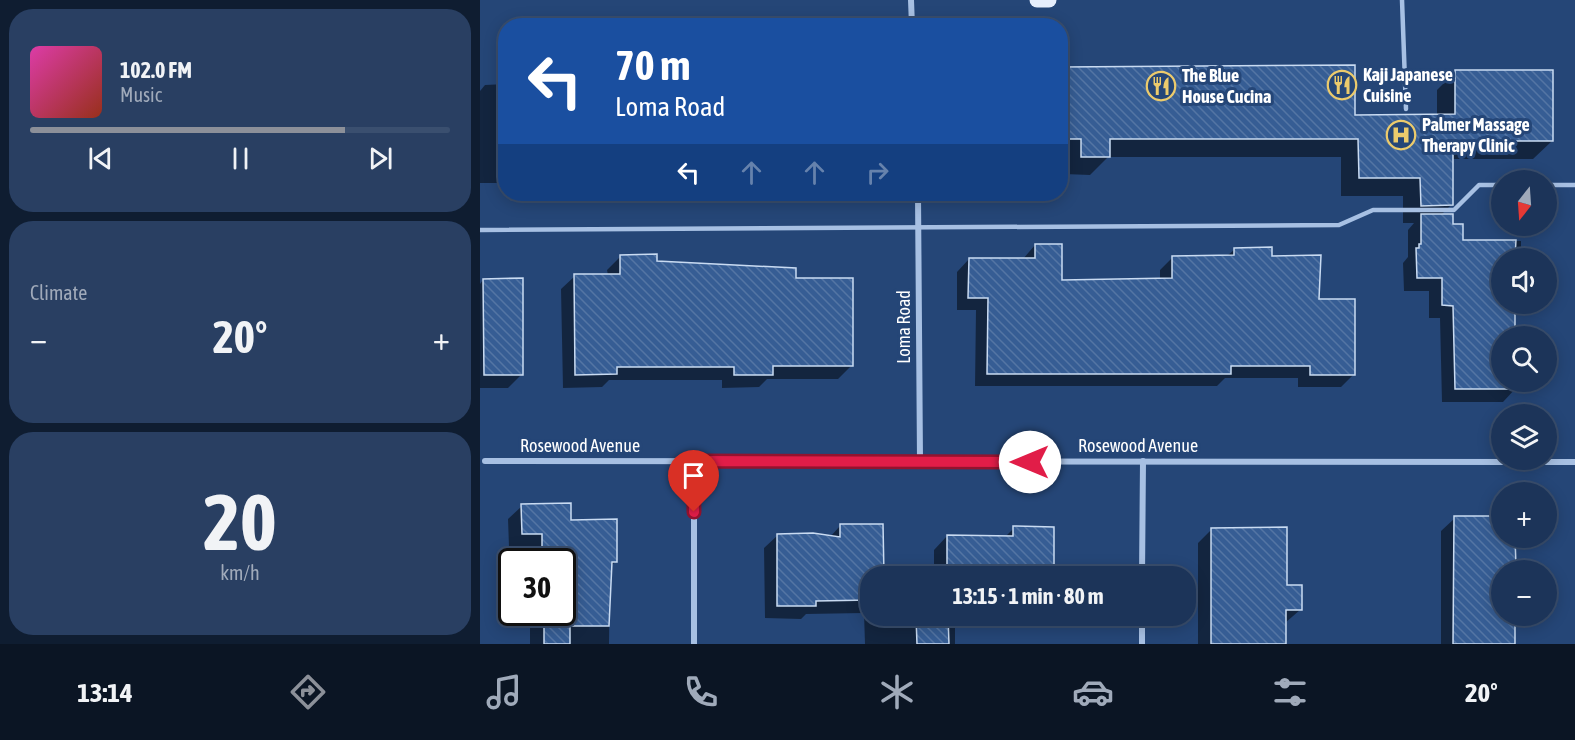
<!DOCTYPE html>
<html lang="en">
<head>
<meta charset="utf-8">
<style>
	body { margin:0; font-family:"Asap Condensed",sans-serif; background:#293f62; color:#f1f3f6; height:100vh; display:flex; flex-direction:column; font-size:22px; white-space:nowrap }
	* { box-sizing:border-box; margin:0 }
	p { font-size:20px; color:#a0aaba }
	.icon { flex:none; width:33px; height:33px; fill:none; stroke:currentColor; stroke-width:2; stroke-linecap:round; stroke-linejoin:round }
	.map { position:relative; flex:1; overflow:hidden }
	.details { display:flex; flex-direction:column; gap:9px; padding:9px; background:#0f1d31; width:480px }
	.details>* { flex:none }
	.top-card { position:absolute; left:18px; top:18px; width:570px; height:183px; border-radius:24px; box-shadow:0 3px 15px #0003,0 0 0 2px #3a4f6f; background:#1a4fa0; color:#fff; overflow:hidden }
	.needle { width:39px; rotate:197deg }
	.buttons { position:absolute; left:1011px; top:170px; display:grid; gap:12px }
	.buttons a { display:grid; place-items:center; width:66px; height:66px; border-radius:50%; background:#1c3459; box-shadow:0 3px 15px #0003,0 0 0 2px #3a4f6f; font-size:30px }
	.speed { position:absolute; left:18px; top:548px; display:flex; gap:12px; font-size:30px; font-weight:700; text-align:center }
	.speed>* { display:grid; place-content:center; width:78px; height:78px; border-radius:50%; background:#1c3459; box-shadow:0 3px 15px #0003,0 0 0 2px #3a4f6f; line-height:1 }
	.speed .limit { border:3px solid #111; border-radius:9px; background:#fff; color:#111 }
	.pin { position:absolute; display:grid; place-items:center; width:51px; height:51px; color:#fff; margin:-62px -26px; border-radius:50% 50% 50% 0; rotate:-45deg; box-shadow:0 0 6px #0007 }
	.pin .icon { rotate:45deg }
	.me { position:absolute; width:66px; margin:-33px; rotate:270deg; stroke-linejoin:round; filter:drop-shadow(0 0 4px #0008) }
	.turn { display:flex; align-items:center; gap:21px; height:126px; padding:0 18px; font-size:27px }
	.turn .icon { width:78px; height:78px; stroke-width:2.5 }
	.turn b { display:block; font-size:42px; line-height:51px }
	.lanes { display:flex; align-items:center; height:57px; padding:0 18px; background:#0003; justify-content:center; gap:30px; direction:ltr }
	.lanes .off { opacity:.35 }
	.big { font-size:45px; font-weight:700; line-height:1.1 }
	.details .widget { flex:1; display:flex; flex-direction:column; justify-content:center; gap:9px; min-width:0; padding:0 21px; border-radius:24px; background:#293f62 }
	.details .dial { align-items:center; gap:0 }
	.dial b { font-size:78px; line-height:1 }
	.song { display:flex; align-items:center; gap:18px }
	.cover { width:72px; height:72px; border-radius:9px; background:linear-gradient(135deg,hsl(320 70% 55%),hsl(10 70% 35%)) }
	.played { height:6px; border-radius:3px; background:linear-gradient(90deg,#8c9099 75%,#3a4f6f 75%) }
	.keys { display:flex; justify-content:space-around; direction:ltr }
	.heat { display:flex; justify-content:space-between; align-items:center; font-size:33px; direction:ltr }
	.trip { position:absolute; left:380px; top:566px; width:336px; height:60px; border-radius:24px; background:#1c3459; box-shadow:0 3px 15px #0003,0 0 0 2px #3a4f6f; font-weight:700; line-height:60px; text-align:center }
	.tabs { display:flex; height:96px; justify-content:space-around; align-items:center; background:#0b1524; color:#a0aaba }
	.tabs .icon { width:42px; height:42px }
	.tabs .current { color:#8c9099 }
	.tabs b { font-size:27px; color:#f1f3f6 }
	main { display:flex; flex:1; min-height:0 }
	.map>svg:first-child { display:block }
</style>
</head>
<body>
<main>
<section class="details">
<div class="widget">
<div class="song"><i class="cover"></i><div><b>102.0 FM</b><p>Music</p></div></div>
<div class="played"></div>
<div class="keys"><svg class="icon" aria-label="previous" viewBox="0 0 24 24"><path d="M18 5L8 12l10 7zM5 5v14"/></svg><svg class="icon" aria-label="pause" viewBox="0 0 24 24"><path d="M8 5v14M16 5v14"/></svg><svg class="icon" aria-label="next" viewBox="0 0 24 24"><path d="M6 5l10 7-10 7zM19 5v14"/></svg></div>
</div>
<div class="widget"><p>Climate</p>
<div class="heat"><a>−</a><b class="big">20°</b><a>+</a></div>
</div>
<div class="widget dial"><b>20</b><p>km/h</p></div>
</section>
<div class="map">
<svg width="1095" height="644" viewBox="0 0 1095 644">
	<defs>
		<pattern id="building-back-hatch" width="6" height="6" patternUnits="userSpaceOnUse" patternTransform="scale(1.5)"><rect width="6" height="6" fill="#365d94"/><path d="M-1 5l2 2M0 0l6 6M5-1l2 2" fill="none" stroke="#5475a4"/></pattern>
	</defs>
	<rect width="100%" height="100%" fill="#254677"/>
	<!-- shadow -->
	<g fill="#0007">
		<path d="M580 68 874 117 957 116V90L975 72 1072 141 1053 159H971V205L960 216 972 226 982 241H1041V258H1022V303H1033V336H1022V381H1036V388L1023 402H962L960 318H949V291H924L923 263 928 257V230L934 223H923V196H861V157H628L610 175 584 174 580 173Z"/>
		<path d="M26 84V183H0V91L5 85Z"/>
		<path d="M555 245 581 282 680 280V270L693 257 747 256 755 249 791 257 838 300 874 374 861 387H818V378H745L737 386H495L496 310H477V272L489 259H543Z"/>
		<path d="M141 256 175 262 371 366 358 379H287L279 387 242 388V380H129L122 387 83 388 81 289 95 276 128 275 127 270Z"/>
		<path d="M3 280 42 374 28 388H0V284Z"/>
		<path d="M42 506 90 521 136 561 130 567 129 644H50V612H82V561H49V546L29 547 28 519Z"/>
		<path d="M975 518 1022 537H1034V567L1038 570H1022V615H1039L1033 622V644H961V531Z"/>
		<path d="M360 526 402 576H390V615H565L560 620 475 621V644H385L384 613 326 614 321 619 285 618 284 548 298 535 350 537Z"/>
		<path d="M534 528 573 576H454V550L467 536 525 537Z"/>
		<path d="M732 529 805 586 820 610 805 623V644H718V543Z"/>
	</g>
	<!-- building -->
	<g fill="url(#building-back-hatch)" stroke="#c9dbf2" stroke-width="1.5">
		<path d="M875 65V115L975 114V70H1073V141H973V205L941 206 940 178H879L878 139H630V157H601V139H580V67Z"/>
		<path d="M941 214H973V224H983V240H1036L1035 258H1022V303H1033V308H1035V336H1022V381H1035V389H975L973 306 962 305V278H937L936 248H939V244H941Z"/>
		<path d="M555 244H582V280L692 278V256L754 255V248L792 247V256L841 255 839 299H875V375H830V366H751V374H507L508 298H488L489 258H555Z"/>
		<path d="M177 254V261L316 268V278H373V366H293V375H254V367H137V374L95 375 94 274H140V255Z"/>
		<path d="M43 278V375H4L3 279Z"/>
		<path d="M91 503V520L137 519V562H132L129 626H90V644H64V612H82V561H62V534H42L41 504Z"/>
		<path d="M974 516H1022V537H1035L1036 566H1040V570H1022V615H1039V617H1035V644H973Z"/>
		<path d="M360 524H403L404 575 467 574V535L533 536V526L574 527V576H390V600L336 601V606H297V534L333 533 360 537Z"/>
		<path d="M807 527V585H822V610H806V644H731V528Z"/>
		<path d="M397 615H468L469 644H437L436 617H397Z"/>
	</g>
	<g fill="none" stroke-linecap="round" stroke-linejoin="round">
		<!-- service -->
		<g stroke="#a7c0e3" stroke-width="4.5">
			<path d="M922 0 926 109"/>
			<path d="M1066 185H1095"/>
			<path d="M0 230 859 225 893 210H974L999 185H1022"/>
		</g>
		<!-- minor -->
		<g stroke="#a7c0e3" stroke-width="6">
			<path d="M431 0 432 26"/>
			<path d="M438 194 440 461"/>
			<path d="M5 461 1095 462"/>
			<path d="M214 461V644"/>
			<path d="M662 576 663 461"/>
			<path d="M662 644V615"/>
		</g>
		<!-- primary -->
		<path stroke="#e6eefc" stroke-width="15" d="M557 0H569"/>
	</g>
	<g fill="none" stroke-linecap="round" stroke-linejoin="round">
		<!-- route casing -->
		<g stroke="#92132f" stroke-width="15">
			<path id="route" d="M214 512 213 461 550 462"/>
		</g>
		<!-- route -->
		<use href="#route" stroke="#e11d48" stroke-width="10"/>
	</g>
	<!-- icons -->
	<defs>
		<g id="restaurant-ring" transform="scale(1.5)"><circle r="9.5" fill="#254677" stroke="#eccb6c" stroke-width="1.5"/><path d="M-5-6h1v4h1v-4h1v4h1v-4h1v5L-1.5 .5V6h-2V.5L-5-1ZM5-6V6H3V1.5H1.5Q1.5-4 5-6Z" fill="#eccb6c"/></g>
		<g id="hospital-ring" transform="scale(1.5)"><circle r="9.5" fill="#254677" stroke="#eccb6c" stroke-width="1.5"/><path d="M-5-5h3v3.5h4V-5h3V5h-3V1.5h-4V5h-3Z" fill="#eccb6c"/></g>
	</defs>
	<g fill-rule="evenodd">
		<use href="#restaurant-ring" x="862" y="85"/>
		<use href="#restaurant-ring" x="681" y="86"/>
		<use href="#hospital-ring" x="921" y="135"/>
	</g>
	<g text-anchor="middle" stroke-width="6" stroke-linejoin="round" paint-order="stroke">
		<!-- poi labels -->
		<g font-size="18" font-weight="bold" fill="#fff" stroke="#254677" text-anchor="start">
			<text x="883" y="81">Kaji Japanese<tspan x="883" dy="21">Cuisine</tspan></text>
			<text x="702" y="82">The Blue<tspan x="702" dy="21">House Cucina</tspan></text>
			<text x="942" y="131">Palmer Massage<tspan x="942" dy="21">Therapy Clinic</tspan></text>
		</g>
		<!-- street labels -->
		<g font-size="18" fill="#fff" stroke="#254677">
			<text transform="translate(424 327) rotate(-90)" y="6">Loma Road</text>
			<text x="100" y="452">Rosewood Avenue</text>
			<text x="658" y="452">Rosewood Avenue</text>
		</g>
	</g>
</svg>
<div class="buttons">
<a><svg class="needle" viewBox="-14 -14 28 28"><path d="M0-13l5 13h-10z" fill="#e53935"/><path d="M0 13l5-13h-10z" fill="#a0aaba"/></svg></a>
<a><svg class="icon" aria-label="sound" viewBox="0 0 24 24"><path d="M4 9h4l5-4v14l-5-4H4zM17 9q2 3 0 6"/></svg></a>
<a><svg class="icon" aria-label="search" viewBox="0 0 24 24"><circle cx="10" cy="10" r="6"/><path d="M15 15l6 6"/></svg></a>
<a><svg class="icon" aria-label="layers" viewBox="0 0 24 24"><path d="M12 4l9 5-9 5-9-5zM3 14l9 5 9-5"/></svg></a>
<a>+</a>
<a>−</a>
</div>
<div class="speed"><div class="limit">30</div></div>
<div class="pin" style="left:214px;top:512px;background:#d93025"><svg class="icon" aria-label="arrive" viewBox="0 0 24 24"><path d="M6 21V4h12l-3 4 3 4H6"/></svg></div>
<svg class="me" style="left:550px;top:462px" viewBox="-20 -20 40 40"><circle r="19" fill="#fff"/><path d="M0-13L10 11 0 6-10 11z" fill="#e11d48"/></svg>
<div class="trip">13:15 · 1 min · 80 m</div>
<div class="top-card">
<div class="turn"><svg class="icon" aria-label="left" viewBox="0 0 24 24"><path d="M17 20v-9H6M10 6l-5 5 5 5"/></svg><div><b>70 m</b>Loma Road</div></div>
<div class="lanes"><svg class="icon" aria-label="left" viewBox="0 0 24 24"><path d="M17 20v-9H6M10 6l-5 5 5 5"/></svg><svg class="icon off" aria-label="ahead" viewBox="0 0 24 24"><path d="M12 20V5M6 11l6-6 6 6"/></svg><svg class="icon off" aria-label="ahead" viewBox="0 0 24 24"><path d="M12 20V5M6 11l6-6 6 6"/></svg><svg class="icon off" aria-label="right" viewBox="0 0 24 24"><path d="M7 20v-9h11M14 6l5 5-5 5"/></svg></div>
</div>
</div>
</main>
<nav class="tabs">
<b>13:14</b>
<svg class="icon current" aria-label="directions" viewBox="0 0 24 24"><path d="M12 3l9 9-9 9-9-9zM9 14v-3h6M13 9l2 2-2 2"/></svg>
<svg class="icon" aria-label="music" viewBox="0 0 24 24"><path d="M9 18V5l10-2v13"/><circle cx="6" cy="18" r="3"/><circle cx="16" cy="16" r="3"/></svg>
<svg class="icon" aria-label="phone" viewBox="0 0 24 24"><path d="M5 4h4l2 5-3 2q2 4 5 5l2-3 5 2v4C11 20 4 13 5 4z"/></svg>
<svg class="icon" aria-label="climate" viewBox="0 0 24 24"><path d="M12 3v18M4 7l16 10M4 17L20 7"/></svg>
<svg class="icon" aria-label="car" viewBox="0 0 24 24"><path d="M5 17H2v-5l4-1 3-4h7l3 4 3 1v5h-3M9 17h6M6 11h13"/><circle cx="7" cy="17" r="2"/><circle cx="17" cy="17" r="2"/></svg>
<svg class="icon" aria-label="filters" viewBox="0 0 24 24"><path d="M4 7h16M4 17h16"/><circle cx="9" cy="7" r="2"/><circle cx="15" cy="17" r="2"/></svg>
<b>20°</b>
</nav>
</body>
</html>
